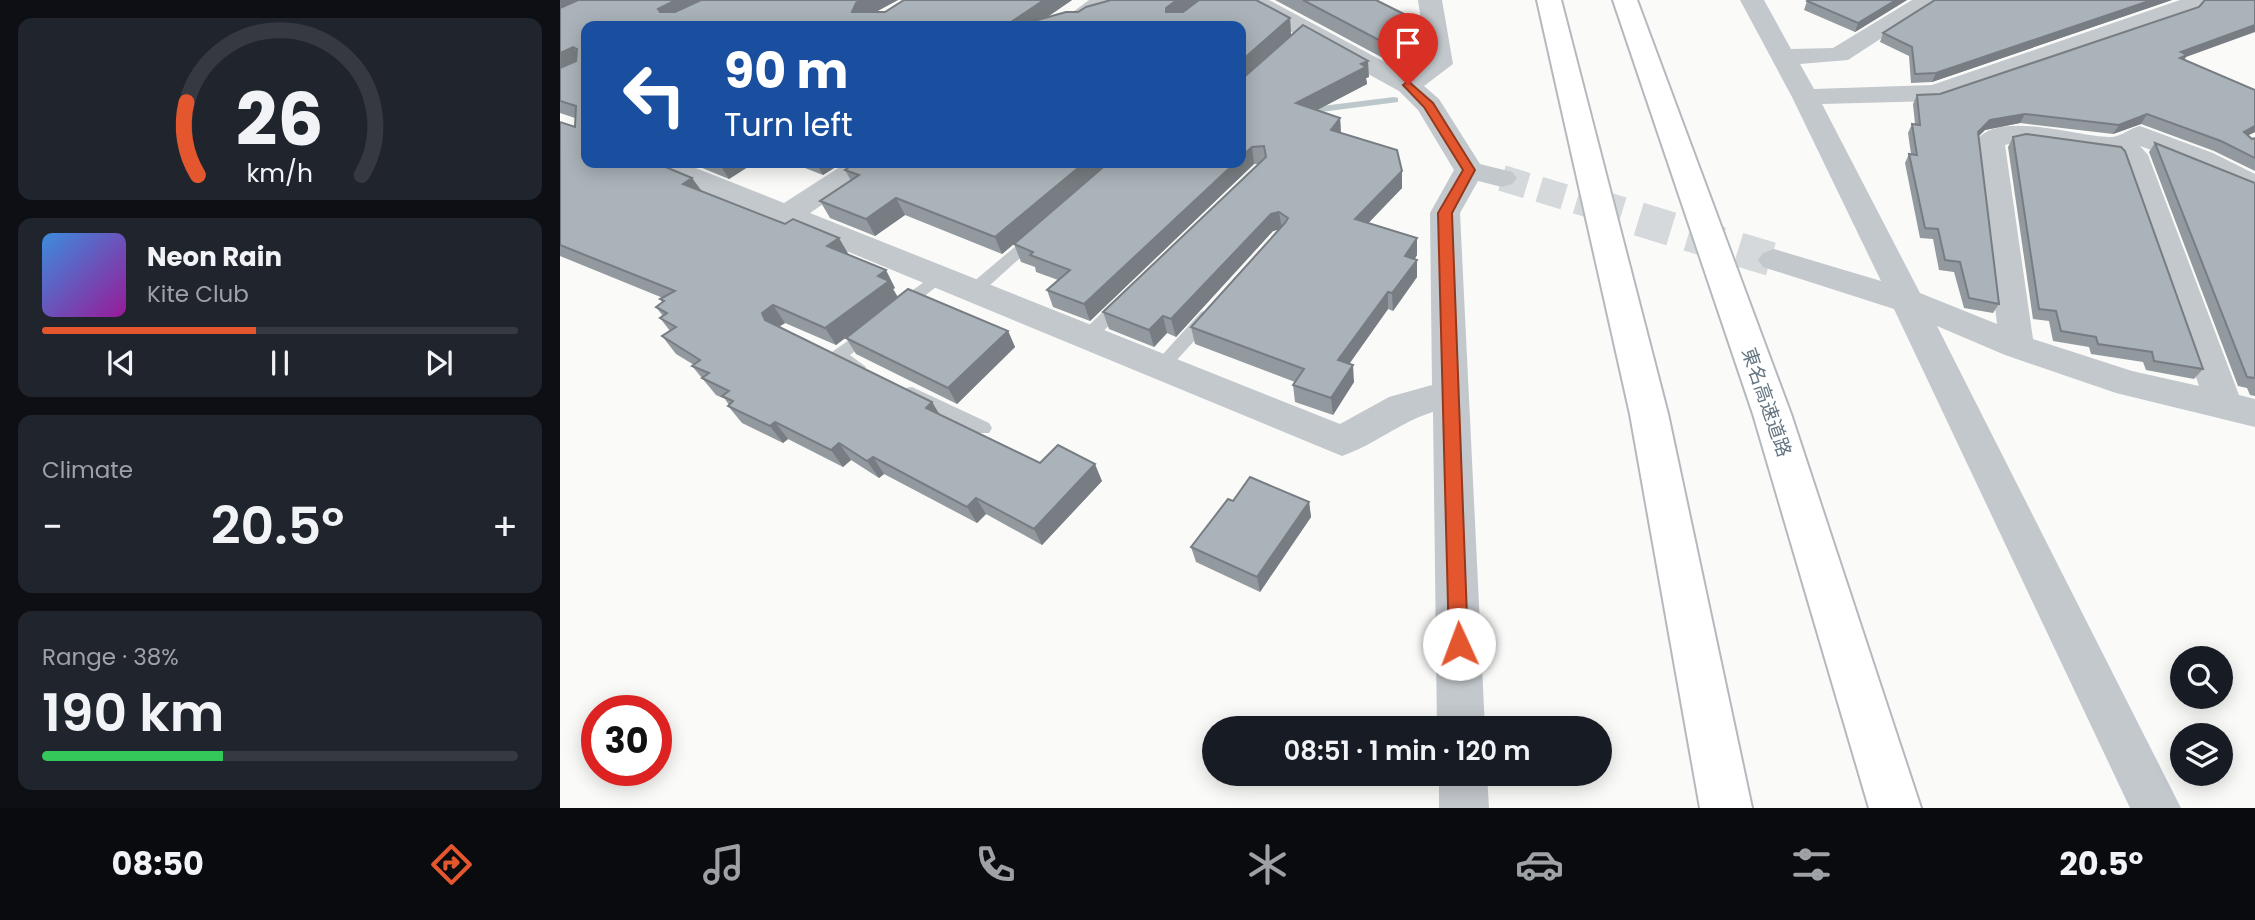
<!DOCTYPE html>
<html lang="en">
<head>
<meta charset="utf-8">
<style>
	body { margin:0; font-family:Poppins,"Noto Sans JP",sans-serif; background:#20242c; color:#f1f3f6; height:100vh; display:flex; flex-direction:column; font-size:26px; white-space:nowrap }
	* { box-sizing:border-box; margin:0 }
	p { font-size:23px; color:#9ea1a6 }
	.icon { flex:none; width:38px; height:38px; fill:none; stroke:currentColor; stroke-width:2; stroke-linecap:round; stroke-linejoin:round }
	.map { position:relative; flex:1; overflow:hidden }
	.drawer { display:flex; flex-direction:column; gap:18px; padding:18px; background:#0d0f14; width:560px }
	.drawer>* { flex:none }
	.guide { position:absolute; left:21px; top:21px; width:665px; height:147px; border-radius:14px; box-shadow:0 4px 18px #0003; background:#1a4fa0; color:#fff; overflow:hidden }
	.fabs { position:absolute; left:1610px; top:646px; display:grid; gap:14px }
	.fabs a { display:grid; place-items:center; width:63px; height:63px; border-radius:50%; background:#171b24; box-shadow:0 4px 18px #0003; font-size:35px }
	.speed { position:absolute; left:21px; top:695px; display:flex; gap:14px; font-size:35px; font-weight:700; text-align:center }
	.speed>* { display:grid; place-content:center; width:91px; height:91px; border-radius:50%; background:#171b24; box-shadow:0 4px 18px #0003; line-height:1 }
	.speed .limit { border:10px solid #d22; background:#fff; color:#111 }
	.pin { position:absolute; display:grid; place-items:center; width:60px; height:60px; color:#fff; margin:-72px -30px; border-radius:50% 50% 50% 0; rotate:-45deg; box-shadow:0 0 7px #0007 }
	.pin .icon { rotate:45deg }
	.me { position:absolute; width:77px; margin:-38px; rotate:358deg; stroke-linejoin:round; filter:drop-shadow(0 0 5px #0008) }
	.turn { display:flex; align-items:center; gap:24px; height:147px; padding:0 28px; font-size:32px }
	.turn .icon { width:91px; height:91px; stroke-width:2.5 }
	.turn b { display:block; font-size:49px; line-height:60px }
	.big { font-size:52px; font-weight:600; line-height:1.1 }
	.drawer .card { flex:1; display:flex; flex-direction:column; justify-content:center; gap:10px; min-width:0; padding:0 24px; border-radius:14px; background:#20242c }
	.drawer .dial { align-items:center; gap:0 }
	.dial svg { height:182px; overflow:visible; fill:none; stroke:#363941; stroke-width:7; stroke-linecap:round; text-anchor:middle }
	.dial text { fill:#f1f3f6; stroke:none }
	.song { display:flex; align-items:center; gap:21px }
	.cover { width:84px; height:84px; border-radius:10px; background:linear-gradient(135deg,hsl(210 70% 55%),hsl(300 70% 35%)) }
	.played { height:7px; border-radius:4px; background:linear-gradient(90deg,#e4572e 45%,#363941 45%) }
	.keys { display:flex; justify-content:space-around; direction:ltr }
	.heat { display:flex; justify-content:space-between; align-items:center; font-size:38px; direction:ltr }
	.charge { height:10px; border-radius:5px; background:linear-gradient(90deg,#34c759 38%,#363941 0) }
	.trip { position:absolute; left:642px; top:716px; width:410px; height:70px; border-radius:35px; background:#171b24; box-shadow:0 4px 18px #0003; font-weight:600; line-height:70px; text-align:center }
	.tab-bar { display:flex; height:112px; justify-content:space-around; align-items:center; background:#090b0e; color:#9ea1a6 }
	.tab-bar .icon { width:49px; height:49px }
	.tab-bar .on { color:#e4572e }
	.tab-bar b { font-size:32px; color:#f1f3f6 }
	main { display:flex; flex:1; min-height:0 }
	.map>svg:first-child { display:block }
</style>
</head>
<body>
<main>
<section class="drawer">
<div class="card dial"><svg viewBox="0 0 100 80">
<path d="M14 69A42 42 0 1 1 86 69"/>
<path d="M14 69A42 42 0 0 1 9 37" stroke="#e4572e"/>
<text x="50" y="56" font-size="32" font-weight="700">26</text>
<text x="50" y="72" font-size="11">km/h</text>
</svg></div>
<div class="card">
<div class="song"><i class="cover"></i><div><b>Neon Rain</b><p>Kite Club</p></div></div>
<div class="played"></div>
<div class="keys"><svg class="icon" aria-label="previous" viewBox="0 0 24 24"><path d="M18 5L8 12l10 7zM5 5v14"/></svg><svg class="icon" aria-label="pause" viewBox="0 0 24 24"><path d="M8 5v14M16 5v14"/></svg><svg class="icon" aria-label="next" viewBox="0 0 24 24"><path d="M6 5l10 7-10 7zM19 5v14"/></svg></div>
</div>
<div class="card"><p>Climate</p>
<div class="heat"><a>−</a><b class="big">20.5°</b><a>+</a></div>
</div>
<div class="card"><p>Range · 38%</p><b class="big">190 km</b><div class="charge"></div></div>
</section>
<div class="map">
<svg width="1695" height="808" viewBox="0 0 1695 808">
	<rect width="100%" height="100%" fill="#fafaf8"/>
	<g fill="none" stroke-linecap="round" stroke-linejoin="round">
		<!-- stream -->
		<path fill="#bbc7cb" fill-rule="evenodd" d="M834 97 838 98V102L738 115 733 112 738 109Z"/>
		<!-- street-tunnel-far1 -->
		<path stroke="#d5d9db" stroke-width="26" stroke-dasharray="26 13" stroke-linecap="butt" d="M942 178 1034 206"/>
		<!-- street-tunnel -->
		<path stroke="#d5d9db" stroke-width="34" stroke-dasharray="34 18" stroke-linecap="butt" d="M1029 204 1214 260"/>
		<!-- highway casing -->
		<g stroke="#b4b9bd" stroke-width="4">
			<g id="highway">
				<path d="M977 0H1001L1108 414 1192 808H1140L1070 414Z"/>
				<path d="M1053 0H1077L1231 414 1361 808H1309L1193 414Z"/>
			</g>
		</g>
		<!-- lane -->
		<g fill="#c3c8cc" fill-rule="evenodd">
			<path d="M475 232 480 234V240L418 296H406L404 292 406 288 470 234Z"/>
			<path d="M377 273 382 274 385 278 382 282 345 312H333L331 308 333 304Z"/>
			<path d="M561 299 569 304 567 308 532 342H520L518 338 520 334 555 300Z"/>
			<path d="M647 310 655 316 653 320 606 372H594L592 368 594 364 641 312Z"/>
			<path d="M309 326 317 332 315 336 290 355 306 367 304 371C293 375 276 365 270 356L272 352Z"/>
			<path d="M352 387 429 423 432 428 429 433H417L346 398 343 393 346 388Z"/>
		</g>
		<!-- street -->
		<g fill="#c3c8cc" fill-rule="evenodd">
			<path d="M529 0H557L522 26H494Z"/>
			<path d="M679 0H709L847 74 867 61 858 0H882L893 64 864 86 879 99 920 164 952 172 957 178 952 184 942 187 918 181 900 213 925 728H877L873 412C840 422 814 445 782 456L88 169 84 163H123L224 203 286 163H319L315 169 250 213 780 424 829 397 872 385 870 213 894 170 858 110 839 91 683 5Z"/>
			<path d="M1180 0H1204L1231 49 1273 48 1352 0H1380L1288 60 1240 64 1254 89 1372 85 1620 0H1647L1633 13 1375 101 1262 104 1360 293 1437 324 1416 141C1438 109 1517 137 1549 137 1560 138 1570 128 1580 126L1653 153 1695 174V195L1633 165 1580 146 1588 155 1679 395 1695 399V427L1556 393 1445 355 1377 326 1621 808H1570L1334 309 1203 267 1198 260 1203 253 1214 249 1321 281 1232 97ZM1460 141 1556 154 1561 159 1639 386 1572 371 1473 339 1445 145Z"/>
			<path d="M879 774H927L929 808H879Z"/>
		</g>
		<!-- highway -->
		<use href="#highway" fill="#fff" fill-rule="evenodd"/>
	</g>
	<!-- wall -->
	<g fill="#929a9f">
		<path d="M0 0H338L315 12H325L344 0H512L486 18H730L731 35 683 77H809L806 78 807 84 757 110 780 118 781 134 842 188 808 223 857 255 855 259 857 277 833 311 828 309 789 364 794 382 773 415 735 402 733 385 735 382 635 344 631 327 719 229 713 231 616 337 607 333 594 347 549 329 543 312 698 164H694L530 321 493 307 487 290 498 280 476 272 475 267 461 262 454 244 492 212 442 254 345 215 315 236 270 218 260 201 291 181 285 170 681 163 26 26V163L132 178 142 191 289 255 335 288 333 289 338 297 448 331 455 347 397 404 296 354 286 338 297 329 276 345 225 323 219 327 372 402 380 415 480 463 542 481 482 545 426 514 417 523 324 474 319 478 291 460 283 467 228 439 223 443 182 423 168 406 169 405 165 399 156 395 132 366 134 365 116 354 102 336 110 331 100 318 103 316 96 307 103 302 100 299 103 298 0 256V122L15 127V118L0 113Z"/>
		<path d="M715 0H816L852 18V34L850 35 854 53 834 64Z"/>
		<path d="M1347 0 1295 32 1244 10 1247 1Z"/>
		<path d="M1375 0H1612L1372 82 1351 83 1349 56 1320 42 1323 33Z"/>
		<path d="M1639 7 1626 57 1624 60 1695 132 1688 135 1692 139 1695 138V171L1654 151 1581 124 1553 134 1460 123 1425 130 1419 136 1439 304 1433 313 1404 308 1394 272 1379 270 1373 239 1360 238 1345 163 1349 154H1351L1348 133 1352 124H1355L1353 104 1357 95 1380 94Z"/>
		<path d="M1453 137 1643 369 1634 379 1586 370 1583 362 1531 354 1529 347 1493 341 1489 321 1473 319 1448 147Z"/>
		<path d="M1595 143 1695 183V396L1690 395 1687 388 1678 386 1589 152Z"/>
		<path d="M130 163H194L169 179Z"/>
		<path d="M232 163H282L263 175Z"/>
		<path d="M673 501 749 502 751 517 700 592 636 562 631 547Z"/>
	</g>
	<!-- shaded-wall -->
	<g fill="#777d82">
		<path d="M0 0H37L0 17Z"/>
		<path d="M116 0H155L107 25 98 9Z"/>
		<path d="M301 0H338L303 19 292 12 296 3Z"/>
		<path d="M484 0H512L474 26H445Z"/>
		<path d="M617 0H641L609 24 606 12V8Z"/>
		<path d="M1336 0H1347L1295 32 1298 23Z"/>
		<path d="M1592 0H1612L1372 82 1376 73Z"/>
		<path d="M730 18 731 35 681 80V61Z"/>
		<path d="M852 18V34L834 44V27Z"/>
		<path d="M1695 25V32L1626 57 1621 64V52Z"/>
		<path d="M854 37V53L834 64V48Z"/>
		<path d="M13 47 25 64 0 75V53Z"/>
		<path d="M808 61 809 77 806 78 807 84 738 120 736 103Z"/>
		<path d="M1465 114 1460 123 1425 130 1413 141 1418 132 1430 120Z"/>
		<path d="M1587 114 1581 124 1553 134 1559 125Z"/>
		<path d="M780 118 781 135 771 130Z"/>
		<path d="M1695 126V132L1677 141 1684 132Z"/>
		<path d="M692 147 694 164 530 321 524 304 675 163H681V157Z"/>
		<path d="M159 163H194L169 179Z"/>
		<path d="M256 163H282L263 175Z"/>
		<path d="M524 163H549L442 254 435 237Z"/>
		<path d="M842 171V188L796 236 795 219Z"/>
		<path d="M132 178 144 195 123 184Z"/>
		<path d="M336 198 345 215 315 236 306 219Z"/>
		<path d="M719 212 722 229 713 231 616 337 611 319 711 214Z"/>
		<path d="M279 238 289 255 267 246Z"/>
		<path d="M857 238V255L845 273V256Z"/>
		<path d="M857 260V277L833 311 832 293Z"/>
		<path d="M326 270 335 288 333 289 338 298 276 345 265 328 318 276Z"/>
		<path d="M828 292V309L780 377 778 360Z"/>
		<path d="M213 305 225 323 213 330 205 320 202 313Z"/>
		<path d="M603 316 607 333 594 347 589 330Z"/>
		<path d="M448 331 455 347 397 404 388 388Z"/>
		<path d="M793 365 794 382 773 415 771 398Z"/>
		<path d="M372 402 382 419 366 408Z"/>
		<path d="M215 422 228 439 223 443 210 426Z"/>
		<path d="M279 443 291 460 283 467 271 450Z"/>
		<path d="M313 457 324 474 319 478 307 461Z"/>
		<path d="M535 464 542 481 482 545 474 529Z"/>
		<path d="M416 498 426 514 417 523 407 507Z"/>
		<path d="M749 502 751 517 700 592 697 577Z"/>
	</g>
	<!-- building -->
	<g fill="#aab3b9" stroke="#777d82" stroke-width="2">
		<path d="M18 0H116L98 9 100 12H115L141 0H301L296 3 292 12H325L344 0H484L445 26H26V163H96L132 178 123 184 225 224 233 219 279 238 267 246 326 270 318 276 329 281 265 328 213 305 202 313 205 320 372 402 366 408 480 463 498 445 535 464 474 529 416 498 407 507 313 457 307 461 279 443 271 450 215 422 210 426 168 406 173 401 162 396 169 391 142 378 149 373 132 366 140 360 102 336 116 327 100 318 107 313 96 307 104 301 100 299 115 291 0 245V122L15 127 16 106 0 101V68L16 61 17 49 13 47 0 53V8Z"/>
		<path d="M551 0H617L606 8V12H623L639 0H696L730 18 681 61V26H456L506 12H518L526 7Z"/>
		<path d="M743 0H816L852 18 834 27 854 37 834 48Z"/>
		<path d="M1248 0H1336L1298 23 1247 1Z"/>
		<path d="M1375 0H1592L1376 73 1355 74 1352 47 1323 33Z"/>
		<path d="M1645 0H1695V25L1621 52 1627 55 1620 58 1695 90V126L1684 132 1692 139 1695 138V158L1661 141 1587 114 1559 125 1465 114 1430 120 1418 132 1439 304 1409 298 1400 262 1385 260 1378 229 1365 228 1349 154 1357 155 1352 124 1360 125 1357 95 1380 94 1639 7Z"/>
		<path d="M743 25 808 61 801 64 806 67 736 103 780 118 771 130 837 150 842 171 795 219 857 238 845 256 857 260 832 293 828 292 778 360 793 365 771 398 733 385 744 369 631 327 725 223 728 218 719 212 711 214 611 319 603 316 589 330 543 312 706 157 704 146 692 147 681 157V78L684 77Z"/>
		<path d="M1466 134 1561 147 1565 151 1643 369 1594 361 1592 352 1538 344 1536 337 1501 331 1496 311 1479 309 1453 137Z"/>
		<path d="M1595 143 1695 183V378L1687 377Z"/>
		<path d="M295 163H524L435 237 336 198 306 219 260 201 299 175 285 170Z"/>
		<path d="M548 163H675L524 304 487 290 510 270 470 255 473 252 454 244Z"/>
		<path d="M348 289 448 331 388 388 286 338Z"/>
		<path d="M690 477 749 502 697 577 631 547 668 499 673 501Z"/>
	</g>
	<!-- route -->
	<path fill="#e4572e" stroke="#94391e" stroke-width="2" d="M848 81 873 103 915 170 892 213 908 644 906 650 899 653 892 650 889 644 878 213 903 170 864 107 843 85Z"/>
	<g text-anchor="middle" stroke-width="7" stroke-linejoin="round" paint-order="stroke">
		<!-- street labels -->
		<g font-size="19" fill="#657683" stroke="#fff">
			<text transform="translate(1207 402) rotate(71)" y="7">東名高速道路</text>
		</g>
	</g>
</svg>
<div class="fabs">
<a><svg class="icon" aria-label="search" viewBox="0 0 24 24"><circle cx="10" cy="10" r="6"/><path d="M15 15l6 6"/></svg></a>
<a><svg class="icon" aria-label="layers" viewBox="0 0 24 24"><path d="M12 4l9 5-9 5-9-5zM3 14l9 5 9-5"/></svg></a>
</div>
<div class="speed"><div class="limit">30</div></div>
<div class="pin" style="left:848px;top:85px;background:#d93025"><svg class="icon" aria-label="arrive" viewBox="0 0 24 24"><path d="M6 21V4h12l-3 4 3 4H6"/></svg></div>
<svg class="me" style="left:899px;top:644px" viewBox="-20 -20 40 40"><circle r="19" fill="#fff"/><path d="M0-13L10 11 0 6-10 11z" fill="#e4572e"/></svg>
<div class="trip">08:51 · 1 min · 120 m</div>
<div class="guide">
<div class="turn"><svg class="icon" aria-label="left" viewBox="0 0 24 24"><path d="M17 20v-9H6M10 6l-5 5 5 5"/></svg><div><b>90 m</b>Turn left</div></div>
</div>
</div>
</main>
<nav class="tab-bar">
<b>08:50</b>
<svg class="icon on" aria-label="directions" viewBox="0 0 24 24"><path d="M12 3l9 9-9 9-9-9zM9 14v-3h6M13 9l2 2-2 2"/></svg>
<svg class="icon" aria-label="music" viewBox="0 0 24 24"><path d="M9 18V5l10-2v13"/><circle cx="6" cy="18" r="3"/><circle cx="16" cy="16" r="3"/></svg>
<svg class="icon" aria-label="phone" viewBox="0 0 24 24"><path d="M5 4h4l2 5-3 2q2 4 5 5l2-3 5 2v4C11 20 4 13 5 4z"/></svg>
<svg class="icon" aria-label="climate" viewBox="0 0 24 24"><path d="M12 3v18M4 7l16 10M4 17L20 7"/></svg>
<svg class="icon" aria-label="car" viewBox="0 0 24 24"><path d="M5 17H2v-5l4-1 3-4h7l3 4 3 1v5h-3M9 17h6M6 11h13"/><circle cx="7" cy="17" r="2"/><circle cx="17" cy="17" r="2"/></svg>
<svg class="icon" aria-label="filters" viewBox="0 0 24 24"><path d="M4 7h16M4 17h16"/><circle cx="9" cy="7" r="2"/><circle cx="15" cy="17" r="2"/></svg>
<b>20.5°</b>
</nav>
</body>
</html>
